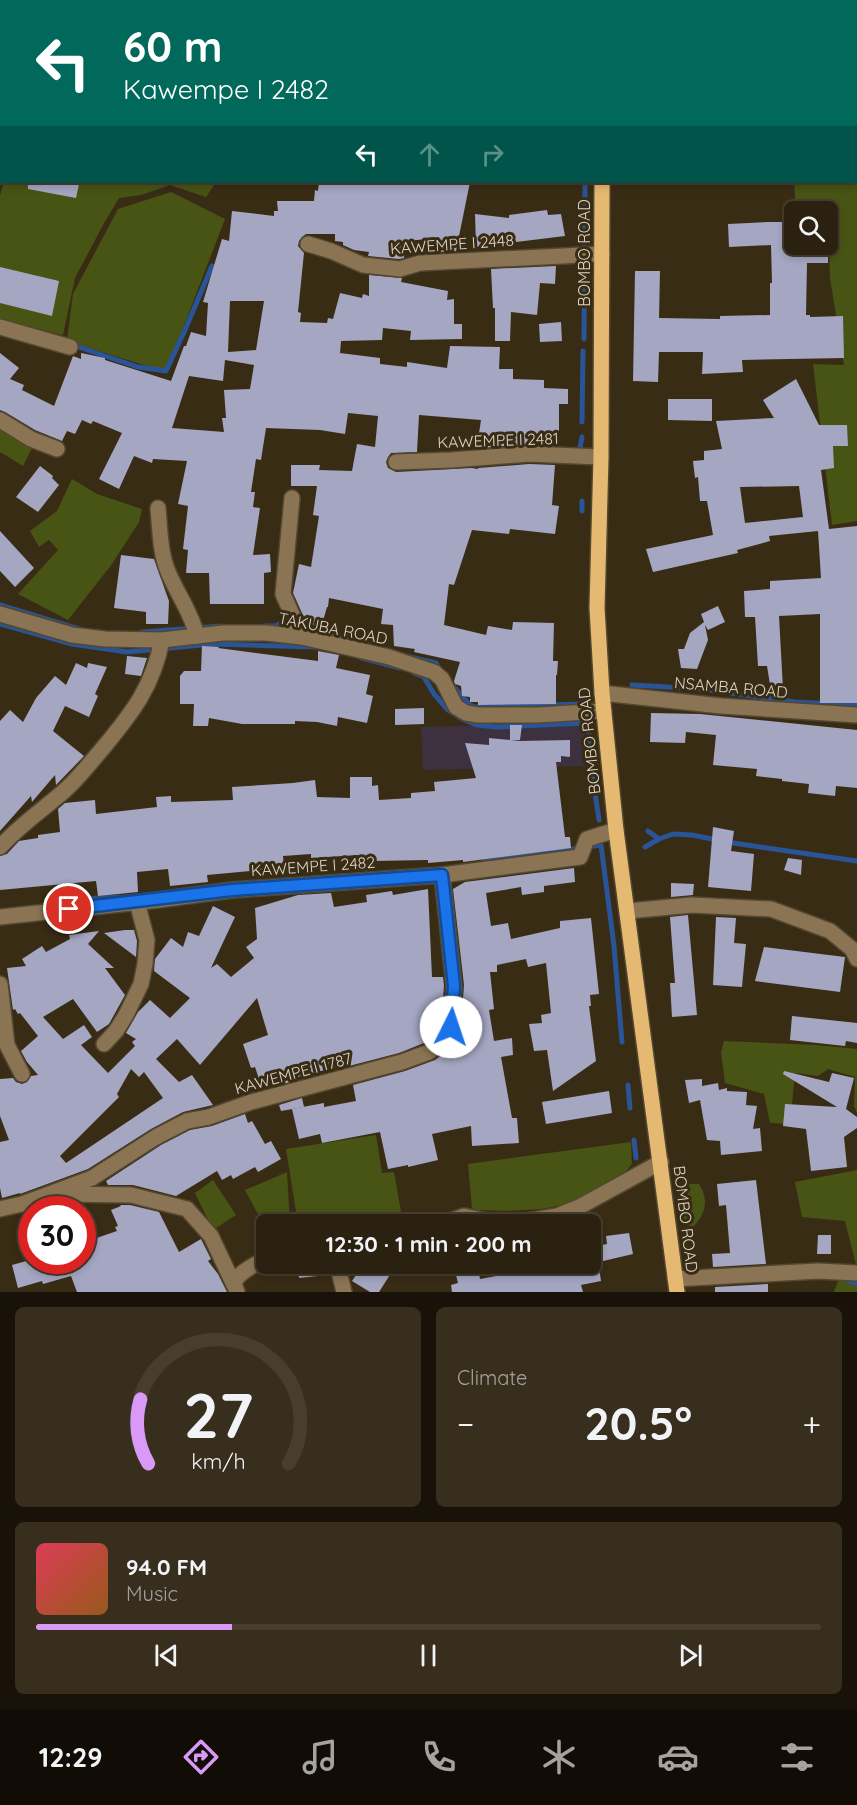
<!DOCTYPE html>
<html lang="en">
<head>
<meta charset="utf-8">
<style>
	body { margin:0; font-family:Quicksand,sans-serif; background:#372e1e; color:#f1f3f6; height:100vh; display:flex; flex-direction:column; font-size:22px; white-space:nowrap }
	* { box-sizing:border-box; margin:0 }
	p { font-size:20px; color:#a6a39f }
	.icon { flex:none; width:33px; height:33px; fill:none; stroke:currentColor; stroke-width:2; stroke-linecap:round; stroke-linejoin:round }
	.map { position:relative; height:1292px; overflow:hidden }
	.sheet { display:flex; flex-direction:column; gap:15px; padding:15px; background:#181209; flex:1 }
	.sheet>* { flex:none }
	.top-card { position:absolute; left:0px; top:0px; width:858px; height:183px; box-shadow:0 3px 9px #0003,0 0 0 2px #473e30; background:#00695c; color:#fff; overflow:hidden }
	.controls { position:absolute; left:784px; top:201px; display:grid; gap:12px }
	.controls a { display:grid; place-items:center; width:54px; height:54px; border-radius:9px; background:#2b2110; box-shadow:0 3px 9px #0003,0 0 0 2px #473e30; font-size:30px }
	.speed { position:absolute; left:18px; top:1196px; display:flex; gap:12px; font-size:30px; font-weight:700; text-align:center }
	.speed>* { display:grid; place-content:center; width:78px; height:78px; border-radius:50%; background:#2b2110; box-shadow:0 3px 9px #0003,0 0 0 2px #473e30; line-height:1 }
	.speed .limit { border:9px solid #d22; background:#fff; color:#111 }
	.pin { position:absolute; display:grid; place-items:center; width:51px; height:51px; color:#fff; margin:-26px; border:3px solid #fff; border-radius:50%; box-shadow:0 2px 6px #0007 }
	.me { position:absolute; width:66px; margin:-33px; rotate:4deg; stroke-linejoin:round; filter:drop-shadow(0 0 4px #0008) }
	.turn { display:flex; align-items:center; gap:21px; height:126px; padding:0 24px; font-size:27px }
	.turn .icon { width:78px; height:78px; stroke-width:2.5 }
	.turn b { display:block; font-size:42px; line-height:51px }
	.lanes { display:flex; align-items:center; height:57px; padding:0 24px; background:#0003; justify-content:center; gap:30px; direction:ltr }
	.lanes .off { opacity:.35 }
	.big { font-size:45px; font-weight:700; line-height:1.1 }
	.sheet .card { flex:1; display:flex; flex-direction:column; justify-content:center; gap:9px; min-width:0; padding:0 21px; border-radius:9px; background:#372e1e }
	.sheet .dial { align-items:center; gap:0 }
	.dial svg { height:156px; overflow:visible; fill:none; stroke:#473e30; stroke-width:7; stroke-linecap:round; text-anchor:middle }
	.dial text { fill:#f1f3f6; stroke:none }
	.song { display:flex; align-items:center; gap:18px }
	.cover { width:72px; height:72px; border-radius:9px; background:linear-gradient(135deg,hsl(350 70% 55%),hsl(30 70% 35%)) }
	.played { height:6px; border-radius:3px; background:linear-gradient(90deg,#d99af7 25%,#473e30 25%) }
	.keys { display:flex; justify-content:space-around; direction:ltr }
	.heat { display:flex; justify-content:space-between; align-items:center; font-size:33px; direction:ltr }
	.sheet .tiles { flex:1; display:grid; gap:15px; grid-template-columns:1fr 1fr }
	.card:last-child { grid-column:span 2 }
	.trip { position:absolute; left:256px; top:1214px; width:345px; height:60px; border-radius:9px; background:#2b2110; box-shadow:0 3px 9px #0003,0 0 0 2px #473e30; font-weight:700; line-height:60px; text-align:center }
	.dock { display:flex; height:96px; justify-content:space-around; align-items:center; background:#110d06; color:#a6a39f }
	.dock .icon { width:42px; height:42px }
	.dock .active { color:#d99af7 }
	.dock b { font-size:27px; color:#f1f3f6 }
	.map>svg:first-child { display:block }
</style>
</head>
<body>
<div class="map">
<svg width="857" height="1292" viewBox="0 0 857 1292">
	<rect width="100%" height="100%" fill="#392c15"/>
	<!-- commercial -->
	<path fill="#3d3140" d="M584 723 586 766 423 770 421 727Z"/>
	<!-- green -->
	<g fill="#485414">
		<path d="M857 127V521L832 525 813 364 844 365 830 278 828 212 796 211 794 182H856Z"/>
		<path d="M4 182H216L206 197 170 185 141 195 119 198 103 225 75 278 63 335 0 319V196Z"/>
		<path d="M171 192 225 219 166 372 67 341 73 294 118 209Z"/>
		<path d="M0 425 34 444 23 466 0 452Z"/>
		<path d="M72 479 97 494 142 509 139 522 112 564 68 620 18 594 58 550 49 540 39 547 30 531 57 511Z"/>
		<path d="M724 1041 816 1045 857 1049V1113L854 1106 855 1077 828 1069 818 1076 795 1073 790 1124 770 1123 764 1094 725 1083 721 1052Z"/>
		<path d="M376 1135 382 1173 394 1172 402 1218 362 1224H298L286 1149Z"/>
		<path d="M631 1142 632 1164 618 1180 569 1204 541 1209 507 1211 476 1210 472 1208 468 1164Z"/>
		<path d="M857 1170V1269L845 1221 802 1217 795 1182Z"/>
		<path d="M287 1172 290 1224H267V1231L245 1190Z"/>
		<path d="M213 1180 236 1215 213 1230 195 1193Z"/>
		<path d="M686 1184H699C709 1200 706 1213 693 1227L685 1225 680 1194Z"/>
		<path d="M840 1276 857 1278V1292H834Z"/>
	</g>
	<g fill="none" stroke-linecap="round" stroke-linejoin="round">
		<!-- stream -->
		<g stroke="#295498" stroke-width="5">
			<path d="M584 0V2"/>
			<path d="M822 0V2"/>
			<path d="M25 2V0"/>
			<path d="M44 2V0"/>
			<path d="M0 101 2 96"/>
			<path d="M856 108 857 109"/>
			<path d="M0 165 2 160"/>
			<path d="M584 339 585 183"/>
			<path d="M73 345 138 367 166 371 185 330 212 266"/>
			<path d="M582 422 583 351"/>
			<path d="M580 448 582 437"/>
			<path d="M582 501V511"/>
			<path d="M0 605 82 630"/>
			<path d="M0 624 72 644 127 652 212 644 315 647"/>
			<path d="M264 626H276L286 620 297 621 330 635 355 642"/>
			<path d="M142 632 222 626"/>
			<path d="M410 657 436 663 441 671"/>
			<path d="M362 658 400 668"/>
			<path d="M414 673 424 677 434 694 448 710 462 719 477 725 496 727 588 723"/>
			<path d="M450 683 470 705 474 707 586 704"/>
			<path d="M632 685 702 689 795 702 857 705"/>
			<path d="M588 722 591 760"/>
			<path d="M592 773 599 820"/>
			<path d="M648 831 659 839 673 834 692 835 717 840"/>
			<path d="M726 842 857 861"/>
			<path d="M645 847 659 839"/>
			<path d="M484 862 601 845 614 946 622 1042"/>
			<path d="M61 900 120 897"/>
			<path d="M628 1085 630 1108"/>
			<path d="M634 1140 636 1158"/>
			<path d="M841 1278 857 1284"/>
		</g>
	</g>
	<!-- building -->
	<g fill="#a4a6c2" fill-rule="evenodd">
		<path d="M28 182H63L79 184 76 198 28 189Z"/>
		<path d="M319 182H470L456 251 440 252 439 238 406 241 404 258 399 259 368 256 369 252 354 250 343 245V242L335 241V234H306L302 237 299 241 298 246 304 253 298 312 301 313 300 322 327 323 328 318 333 319 340 293 362 298 363 294 369 296V275L402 278 401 282 448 291 447 300 454 299V324H462V339L410 340 411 331 383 328 382 340 341 341 340 353 380 358V364L407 367V362L447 368 450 346 500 347 499 369H513V379L544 380V388L568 389V404H559V442H557V445L528 444 482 448 484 440H478L481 420 419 415 417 452 391 453 388 457 386 462 388 468 396 472 472 468 478 469V468L529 464 555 465 552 505 559 506 555 534 510 529 509 534 472 530 454 585 449 584 444 625 486 635 488 626 512 630 513 622 554 623 553 661H558L557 675H556V704L478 705V702H470V697L462 696 461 686 455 684 454 681 460 662 414 652 415 649 394 646 393 625 381 624 383 609 329 598 328 607H327L321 628 306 622 293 593 299 564 311 567 319 516 313 515 317 486H291V465H320L319 470 352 471 357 444 375 447 378 416 348 413 345 434 320 430 266 428 261 460 256 459 251 492H255L253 507 260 508 253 555 270 554 271 572 264 573V604H210L209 573H186L188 550 183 549 188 506 178 504 187 461 153 459 152 463 134 456 119 489 99 479 122 433 93 421 91 424 82 420 75 434 67 431 62 441 35 430 5 412 0 410V353L19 368 10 379 24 385 22 390 54 406 73 356 81 359V353L105 358V360L171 381 184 346H186L191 332 206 336 208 303 203 302 222 239 229 241 232 211 274 216V211H278L277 201H314L315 190 318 191ZM230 301H264L256 350 228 352ZM225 360 254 365 250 389 224 390 226 418H222L224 432 172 428 189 376 223 381Z"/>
		<path d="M547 210 548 215 561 214 565 236 476 247 475 214 509 218V215Z"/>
		<path d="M767 222H795V244H828V263H807L806 315H810V317L843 316 844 358 742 360 743 372 702 374 703 352H659L658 382 633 381 635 271H660L659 318 720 319V316L770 315V283H772L771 245 729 247 728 224Z"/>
		<path d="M556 266 555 284 540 283 537 315 511 312 510 341H495V308H493L491 269Z"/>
		<path d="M0 267 59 281 52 316 0 303Z"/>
		<path d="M561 322 562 341 540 342 539 324Z"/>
		<path d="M796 379 819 425H847L848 446H833L834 468 821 470 829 529 857 526V703H820V614L779 616 783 689 771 691 767 666H758L755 617H745L744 591 770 589V581L821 578 818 531 769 536 770 541 737 550 738 553 653 572 646 549 713 535 707 501H700L698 477 695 478 693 461 704 460V451L722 449 716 421 774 418 763 400ZM799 486 803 517 745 523 740 487Z"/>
		<path d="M668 399H712V421L668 420Z"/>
		<path d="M40 466 53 476 52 478 59 485 38 512 16 497Z"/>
		<path d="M0 531 34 568 15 587 0 571Z"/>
		<path d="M121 555 154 559 169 601 168 624H146V612L114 608Z"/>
		<path d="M718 606 725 622 708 630 705 625 708 640 697 669 681 668 678 649H684L690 633 704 622 701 614Z"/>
		<path d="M202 646 219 647 218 648 318 661V651L339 655 336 668 370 675 366 694 373 696 367 723 338 717 337 726 317 722 295 721V724H242L209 718 208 726H193L194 704H180V676L184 671H201Z"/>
		<path d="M127 656 147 658 141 676 125 674Z"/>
		<path d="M76 663 87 668 88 663 107 667 95 694 98 696 89 717 65 706 53 731 84 756 56 785 55 775 32 802 31 796 0 831V721L10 710 23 722 36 698 55 676 66 685Z"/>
		<path d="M424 708V724L395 725V709Z"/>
		<path d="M651 713 700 714 857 730V788L836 786 835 796 808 793 809 784 782 781V779L756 776 757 769 713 765 716 735 686 732 685 743 650 742Z"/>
		<path d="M510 725H522L520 740H510Z"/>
		<path d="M489 738 520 741 570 740V757L561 756V762H556L565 837H570L571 848 463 862V860L428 863V860L373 861 374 870 359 871 358 855 311 858V854L283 856 284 868 207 875 208 882 170 886 168 869 137 872 138 892 98 896 96 881 0 890V856L7 854 19 841 38 838V835L60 832 58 809 65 803 95 800 96 814 157 807 156 797 171 796V802L233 800 232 787 293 783 315 780 317 797 350 798V777H372V786L378 785 379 800 411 798V793L435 791 434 782 476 778 465 743 489 745Z"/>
		<path d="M713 827 734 831 731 851 754 854 751 891 708 887Z"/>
		<path d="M788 858 802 860 801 875 784 870Z"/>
		<path d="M574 868 575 882 544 886V892L522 895 521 887 486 893 491 926 508 923 511 939 560 928V921L591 918 599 994 590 995 591 1006H589L596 1061 553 1091 547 1050 534 1051 529 1024 542 1023 541 1015 551 1013 546 963 528 967 526 959 497 965V972H490L494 1009 489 1010 494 1041 512 1038 513 1055 501 1057 512 1118H517L519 1143 472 1146 471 1126 432 1134 438 1160 408 1167V1165L388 1169 380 1132 322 1143 320 1134 299 1139 292 1109 324 1103V1107L356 1101 353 1085 405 1071 435 1060 443 1054 451 1043 479 1039 474 1011 462 1012 464 985 453 889 465 882Z"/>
		<path d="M671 883 694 884 693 895 671 897Z"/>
		<path d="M428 889 432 977H443L444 986 441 1023 430 1039 424 1043 399 1053 349 1066V1064L297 1077 298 1080 275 1086 274 1081 269 1082 268 1080 260 1082 255 1067 251 1068 243 1044 268 1035 257 998 200 1065 177 1039 156 1059 179 1082 192 1075 213 1105 183 1112 151 1129 88 1169 20 1194V1193L2 1198 0 1188V1142L9 1140 0 1116V1079L13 1078 16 1082 22 1084 27 1082 31 1076 38 1075 27 1062 21 1051 38 1036 20 1013 18 1014 15 1009 13 1010 7 968 26 966 22 959 42 946 46 952 70 939 69 935 99 931 88 944 114 968H105L125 995 109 1024 97 1032 73 999 43 1017 63 1039 84 1025 92 1037 81 1045 108 1073 135 1046 132 1042 136 1039 126 1033 138 1012 150 1000 170 1018 190 998 154 971 155 959 171 938 183 947 188 932 199 936 213 906 235 917 211 968 217 964 231 977 254 958 246 947 257 939 255 908 298 895 331 893 334 907 367 902 366 895 392 891 393 895ZM131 1069 139 1077 144 1072 163 1098 66 1163 60 1156 119 1097 117 1094Z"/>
		<path d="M688 915 697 1015 672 1017 670 983H675L670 917Z"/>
		<path d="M716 917 736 918 734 943 746 944 742 987 713 985Z"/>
		<path d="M125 930H134L137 941 136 957 104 933Z"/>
		<path d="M764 947 845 957 840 992 755 981Z"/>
		<path d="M792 1016 857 1023V1043L846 1041 845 1046 790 1040Z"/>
		<path d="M784 1071 829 1082 832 1073 854 1078 846 1109 857 1117V1128L844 1137 847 1167 811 1171 806 1129 783 1126 785 1104 837 1107 783 1074Z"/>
		<path d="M702 1079V1086L718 1083 719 1090 727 1088V1091L747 1092 746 1105 757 1106 753 1129 760 1128 762 1151 721 1155 720 1141 707 1140 700 1100 689 1103 685 1080Z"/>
		<path d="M609 1091 612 1113 546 1124 542 1102Z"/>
		<path d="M302 1098 304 1107 281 1111 279 1105Z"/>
		<path d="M245 1114 248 1123 252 1121 265 1144 271 1141 281 1159 258 1172 255 1167 233 1179 231 1175 222 1180 217 1171 176 1196 133 1185H108L106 1181 161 1145 190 1130 212 1126Z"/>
		<path d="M756 1180 766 1264 713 1267 712 1254 730 1253 726 1205 719 1206 717 1184Z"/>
		<path d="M120 1205H130L159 1212 179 1252 201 1239 211 1259 208 1261 218 1274 227 1292H77L71 1276 43 1284 42 1281 18 1288 12 1265 30 1260H82V1243L117 1231 115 1227 118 1226 111 1210 121 1206Z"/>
		<path d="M629 1233 633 1254 599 1262 596 1246 607 1244 606 1236Z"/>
		<path d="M818 1235H831V1254H817Z"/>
		<path d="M598 1260 601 1281 581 1285 583 1292H452L451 1285 458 1283 453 1263H477L480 1279 557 1265 558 1268 582 1263H591V1261Z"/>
		<path d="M297 1263H316L318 1276 299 1278Z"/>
		<path d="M364 1263H383L393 1270 379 1292H370L352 1281Z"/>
		<path d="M768 1284V1292H715V1287Z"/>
	</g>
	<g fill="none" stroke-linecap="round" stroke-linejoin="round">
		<!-- minor casing -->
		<g stroke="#534731" stroke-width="18">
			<g id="minor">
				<path d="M830 0V2"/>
				<path d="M34 2 35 0"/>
				<path d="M0 15H2"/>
				<path d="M856 82 857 83"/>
				<path d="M0 137 2 130"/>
				<path d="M308 244 331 251 363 265 400 269 420 263 602 254"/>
				<path d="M0 327 70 347"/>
				<path d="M0 420 31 439 57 449"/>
				<path d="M396 462 451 460 529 454 601 457"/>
				<path d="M292 498 283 594 302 637"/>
				<path d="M158 508C160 530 160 554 169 574 178 595 192 614 197 636"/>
				<path d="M0 614 72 635 105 639 162 640 223 633H266L302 637 389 657 434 672 442 679 456 707 466 713 478 715H538L604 711"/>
				<path d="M602 693 721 706 857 715"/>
				<path d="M0 847C20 825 41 811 63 792 78 779 90 763 103 748 133 712 153 686 162 640"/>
				<path d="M628 911 692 905 771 909 830 931 852 949 857 959"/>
				<path d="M0 917 158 900 232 890 442 875 580 857 587 839 616 830"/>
				<path d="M0 984 7 1045 22 1074"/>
				<path d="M104 1044 116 1031 126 1015 141 984 145 964 147 940 137 902"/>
				<path d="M59 1194 131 1195 187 1209 211 1236 234 1285"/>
				<path d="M0 1209 22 1204 92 1178 156 1137 187 1121 209 1117 251 1102 402 1062 429 1052 437 1046 451 1027 454 986 442 875"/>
				<path d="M442 1224 464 1216 496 1223 526 1221 557 1216 579 1207 661 1162"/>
				<path d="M337 1263 344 1292"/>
				<path d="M675 1279 818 1271 857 1273"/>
				<path d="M237 1292C236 1288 234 1286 235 1282 236 1274 260 1261 267 1259"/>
			</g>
		</g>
		<!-- major casing -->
		<g stroke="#534731" stroke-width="18">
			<g id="major">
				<path d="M601 2V0"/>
				<path d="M602 182 601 457 597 608 602 693 616 830 677 1292"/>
			</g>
		</g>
		<!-- minor -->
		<use href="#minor" stroke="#8a7453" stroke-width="15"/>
		<!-- major -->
		<use href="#major" stroke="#e6b972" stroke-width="15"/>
	</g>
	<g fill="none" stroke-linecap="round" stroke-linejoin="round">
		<!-- route casing -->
		<g stroke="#114b97" stroke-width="15">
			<path id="route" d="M69 909 232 890 442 875 454 986 451 1027"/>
		</g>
		<!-- route -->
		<use href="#route" stroke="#1a73e8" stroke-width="10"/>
	</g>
	<g text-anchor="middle" stroke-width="6" stroke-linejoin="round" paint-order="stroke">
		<!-- street labels -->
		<g font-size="16" fill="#ddd4c7" stroke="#392c15">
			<text transform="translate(452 244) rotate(-4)" y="6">KAWEMPE I 2448</text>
			<text transform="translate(584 253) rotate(-90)" y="6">BOMBO ROAD</text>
			<text transform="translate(498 440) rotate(-2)" y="6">KAWEMPE I 2481</text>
			<text transform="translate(333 628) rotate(11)" y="6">TAKUBA ROAD</text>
			<text transform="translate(731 687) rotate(5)" y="6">NSAMBA ROAD</text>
			<text transform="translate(589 741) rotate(-96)" y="6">BOMBO ROAD</text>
			<text transform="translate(313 866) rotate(-4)" y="6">KAWEMPE I 2482</text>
			<text transform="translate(293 1073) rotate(-15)" y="6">KAWEMPE I 1787</text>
			<text transform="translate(686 1219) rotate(83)" y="6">BOMBO ROAD</text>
		</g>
	</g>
</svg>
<div class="controls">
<a><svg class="icon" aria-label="search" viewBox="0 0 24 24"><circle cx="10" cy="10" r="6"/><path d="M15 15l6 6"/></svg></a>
</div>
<div class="speed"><div class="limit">30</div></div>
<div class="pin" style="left:69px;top:909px;background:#d93025"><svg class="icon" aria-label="arrive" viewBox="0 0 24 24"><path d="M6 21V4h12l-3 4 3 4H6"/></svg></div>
<svg class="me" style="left:451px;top:1027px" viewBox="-20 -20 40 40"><circle r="19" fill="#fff"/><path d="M0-13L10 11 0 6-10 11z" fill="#1a73e8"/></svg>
<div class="trip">12:30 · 1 min · 200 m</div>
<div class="top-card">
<div class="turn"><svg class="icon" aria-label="left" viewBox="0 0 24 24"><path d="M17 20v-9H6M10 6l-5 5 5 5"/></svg><div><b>60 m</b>Kawempe I 2482</div></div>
<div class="lanes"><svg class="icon" aria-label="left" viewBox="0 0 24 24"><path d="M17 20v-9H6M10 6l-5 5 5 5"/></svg><svg class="icon off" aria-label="ahead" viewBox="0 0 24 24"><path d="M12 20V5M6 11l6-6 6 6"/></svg><svg class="icon off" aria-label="right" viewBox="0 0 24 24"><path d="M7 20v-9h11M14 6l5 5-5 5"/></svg></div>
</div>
</div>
<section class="sheet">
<div class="tiles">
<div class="card dial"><svg viewBox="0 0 100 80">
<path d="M14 69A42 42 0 1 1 86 69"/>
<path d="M14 69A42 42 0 0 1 10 36" stroke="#d99af7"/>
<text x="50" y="56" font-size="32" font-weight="700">27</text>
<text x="50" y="72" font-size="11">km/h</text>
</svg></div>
<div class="card"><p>Climate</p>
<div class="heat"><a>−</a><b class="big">20.5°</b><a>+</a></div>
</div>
<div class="card">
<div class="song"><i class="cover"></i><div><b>94.0 FM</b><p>Music</p></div></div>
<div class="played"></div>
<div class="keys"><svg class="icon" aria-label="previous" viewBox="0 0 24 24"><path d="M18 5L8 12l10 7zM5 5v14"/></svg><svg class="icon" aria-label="pause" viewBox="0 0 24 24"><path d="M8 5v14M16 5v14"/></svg><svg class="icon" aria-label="next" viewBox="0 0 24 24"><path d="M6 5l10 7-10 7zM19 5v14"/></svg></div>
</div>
</div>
</section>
<nav class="dock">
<b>12:29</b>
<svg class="icon active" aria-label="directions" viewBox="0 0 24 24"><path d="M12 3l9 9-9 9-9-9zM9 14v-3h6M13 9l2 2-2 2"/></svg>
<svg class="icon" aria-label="music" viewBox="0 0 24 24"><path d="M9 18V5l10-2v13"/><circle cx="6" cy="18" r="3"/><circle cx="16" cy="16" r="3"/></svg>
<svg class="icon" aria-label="phone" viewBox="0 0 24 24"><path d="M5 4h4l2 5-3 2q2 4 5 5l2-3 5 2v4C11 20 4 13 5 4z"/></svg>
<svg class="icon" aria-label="climate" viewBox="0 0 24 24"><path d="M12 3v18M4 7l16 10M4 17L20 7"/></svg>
<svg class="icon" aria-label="car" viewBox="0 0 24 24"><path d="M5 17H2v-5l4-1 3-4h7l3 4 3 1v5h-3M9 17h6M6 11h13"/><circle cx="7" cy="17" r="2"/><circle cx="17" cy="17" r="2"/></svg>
<svg class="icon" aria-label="filters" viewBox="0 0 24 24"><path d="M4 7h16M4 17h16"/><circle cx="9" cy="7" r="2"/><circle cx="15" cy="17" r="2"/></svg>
</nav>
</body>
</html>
